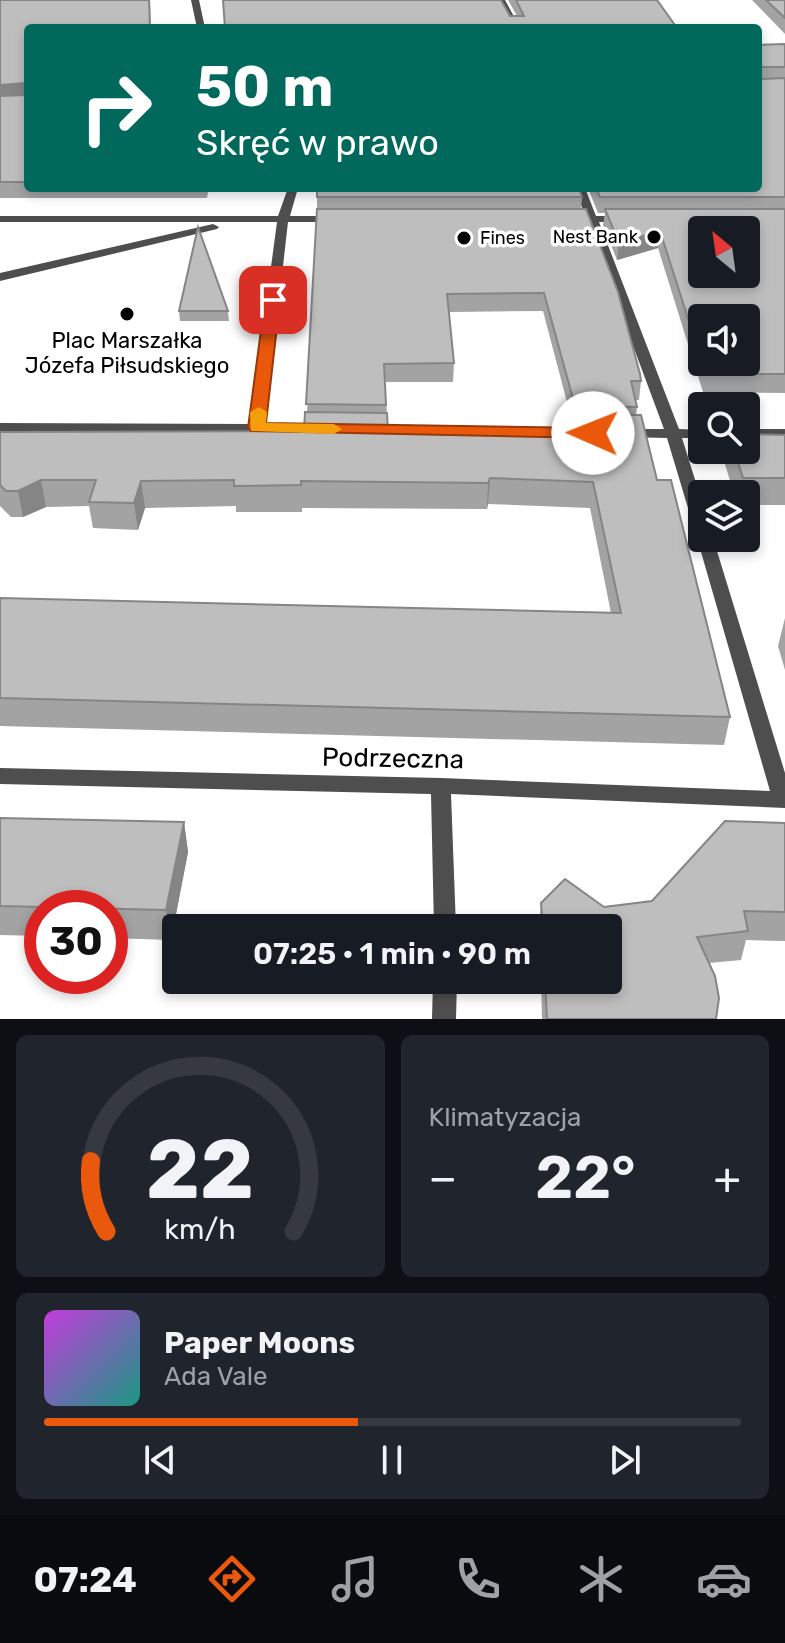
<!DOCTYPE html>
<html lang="pl">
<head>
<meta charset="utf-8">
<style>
	body { margin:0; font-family:Rubik,sans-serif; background:#20242c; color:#f1f3f6; height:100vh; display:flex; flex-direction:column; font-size:30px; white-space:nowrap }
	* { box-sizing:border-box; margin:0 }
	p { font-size:26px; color:#9ea1a6 }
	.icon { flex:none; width:44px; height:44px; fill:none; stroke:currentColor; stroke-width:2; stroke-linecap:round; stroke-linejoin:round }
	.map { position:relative; height:1019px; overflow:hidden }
	.drawer { display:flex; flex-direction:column; gap:16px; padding:16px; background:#0d0f14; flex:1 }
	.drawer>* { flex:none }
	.guide { position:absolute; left:24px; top:24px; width:738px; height:168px; border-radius:8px; box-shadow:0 4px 12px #0003; background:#00695c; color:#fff; overflow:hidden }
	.needle { width:52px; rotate:331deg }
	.controls { position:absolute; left:688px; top:216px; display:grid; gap:16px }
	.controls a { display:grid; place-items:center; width:72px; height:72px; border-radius:8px; background:#171b24; box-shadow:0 4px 12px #0003; font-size:40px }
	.speed { position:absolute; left:24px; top:890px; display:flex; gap:16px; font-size:40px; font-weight:700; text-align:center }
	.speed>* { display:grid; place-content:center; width:104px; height:104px; border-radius:50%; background:#171b24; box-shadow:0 4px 12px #0003; line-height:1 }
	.speed .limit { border:12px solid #d22; background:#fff; color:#111 }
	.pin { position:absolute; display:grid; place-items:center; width:68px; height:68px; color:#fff; margin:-34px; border-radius:16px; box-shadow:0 4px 12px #0006 }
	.me { position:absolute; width:88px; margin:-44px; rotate:271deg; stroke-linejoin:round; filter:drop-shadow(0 0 6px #0008) }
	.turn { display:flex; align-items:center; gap:28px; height:168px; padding:0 40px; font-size:36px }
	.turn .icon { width:104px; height:104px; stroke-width:2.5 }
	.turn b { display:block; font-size:56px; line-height:68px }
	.big { font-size:60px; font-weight:600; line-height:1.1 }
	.drawer .card { flex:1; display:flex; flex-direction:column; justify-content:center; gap:12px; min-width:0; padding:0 28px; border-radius:12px; background:#20242c }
	.drawer .dial { align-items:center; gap:0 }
	.dial svg { height:208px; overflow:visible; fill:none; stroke:#363941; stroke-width:7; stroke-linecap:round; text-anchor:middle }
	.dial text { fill:#f1f3f6; stroke:none }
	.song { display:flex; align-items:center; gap:24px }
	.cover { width:96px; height:96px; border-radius:12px; background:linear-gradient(135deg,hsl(290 70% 55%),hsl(170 70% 35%)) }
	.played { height:8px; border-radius:4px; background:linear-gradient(90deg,#ea580c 45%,#363941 45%) }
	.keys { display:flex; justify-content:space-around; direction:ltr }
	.heat { display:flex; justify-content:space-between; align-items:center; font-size:44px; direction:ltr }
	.drawer .tiles { flex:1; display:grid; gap:16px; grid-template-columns:1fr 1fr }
	.card:last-child { grid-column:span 2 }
	.trip { position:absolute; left:162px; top:914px; width:460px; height:80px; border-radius:8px; background:#171b24; box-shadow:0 4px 12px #0003; font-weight:600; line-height:80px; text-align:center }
	.tabs { display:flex; height:128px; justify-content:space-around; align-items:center; background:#090b0e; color:#9ea1a6 }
	.tabs .icon { width:56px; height:56px }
	.tabs .current { color:#ea580c }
	.tabs b { font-size:36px; color:#f1f3f6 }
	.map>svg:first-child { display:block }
</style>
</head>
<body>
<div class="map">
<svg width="785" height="1019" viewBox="0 0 785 1019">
	<rect width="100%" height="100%" fill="#fff"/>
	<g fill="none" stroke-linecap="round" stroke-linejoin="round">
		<!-- street -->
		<g fill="#4e4e4e" fill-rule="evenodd">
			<path d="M191 0H199L205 28H197Z"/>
			<path d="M497 0H505L520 28H512Z"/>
			<path d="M288 188H298L290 216H334L340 219 334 222H288L265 424 324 425 329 426 331 429 329 432 0 431V423L250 424 277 222H0V216H278Z"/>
			<path d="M575 188H585L596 216H622L628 219 622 222H599L679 429 702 430V438H682L702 502V533L694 528 667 438 624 437 617 433 624 429H664L587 222H570L564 219 570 216H585Z"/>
			<path d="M213 224 219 227 217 229 0 281V273Z"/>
			<path d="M368 425 596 429 603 433 596 437 363 432 361 429 363 426Z"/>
			<rect x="746" y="429" width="39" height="8"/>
			<path d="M699 534H702V538H713L785 773V808L451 794 456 928H434L431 794 0 784V768L441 778 770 791 697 538Z"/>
			<path d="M433 980H457L456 1019H432Z"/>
		</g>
	</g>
	<!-- wall -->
	<g fill="#a3a3a3" fill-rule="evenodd">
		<path d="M0 0H150L151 28H28V188H209L207 198H0Z"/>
		<path d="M508 0H657L677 28 510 16H517Z"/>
		<path d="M752 0H785V34Z"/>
		<path d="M785 44V393L703 392 658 248 617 260 603 225 605 213H598L588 188H758V45Z"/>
		<path d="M317 188 582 197 581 209 641 381 639 400H635L637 407 636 415 730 717 724 745 0 726V598L611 613 590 508 488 504 487 509 302 508V512H236V506L145 508 138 530 93 528 89 506 46 507 23 517H11L0 506V432L304 431 307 412 317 209ZM543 311 573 425H578L577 434 388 433 385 382H453L454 363 449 312Z"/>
		<path d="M179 311H228L229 321H180Z"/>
		<path d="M785 435V505H746V494H734L724 461 726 450H746Z"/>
		<path d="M785 618V670L778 646Z"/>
		<path d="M0 818 184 822 188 852 171 940 110 938V908H42V936L0 935Z"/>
		<path d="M785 823V941L746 940 741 960 709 963 716 1019H542L541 980H608V928H539L541 903 604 907 652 901Z"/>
	</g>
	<!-- shaded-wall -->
	<g fill="#858585">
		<path d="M25 83 28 97 0 99V85Z"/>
		<path d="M660 231 658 248 617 260 619 243Z"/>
		<path d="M490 478 488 504 487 509 488 483Z"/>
		<path d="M41 480 46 507 23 517 18 491Z"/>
		<path d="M141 481 145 508 138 530 134 503Z"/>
		<path d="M184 822 188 852 171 940 166 910Z"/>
	</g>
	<!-- building -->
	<g fill="#bebebe" stroke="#858585" stroke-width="2" fill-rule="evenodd">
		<path d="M0 0H149L150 28H28V85L25 83 0 85Z"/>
		<path d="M223 0H501L510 16H524L516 0H657L677 28H225Z"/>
		<path d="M766 0H785V18Z"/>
		<path d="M785 44V67H760L758 69V45Z"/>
		<path d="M758 72 760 79 785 78V197H600L596 188H758Z"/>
		<path d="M28 88V182H0V96L26 95Z"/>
		<path d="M317 188H579L582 197H317Z"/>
		<path d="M317 209H586L618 292 640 374 641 381H631L637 407 575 406 544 293 447 294 454 363 384 364 386 405 306 404Z"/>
		<path d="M605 209H785V374H706L702 362H746V318H702V362L660 231 619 243ZM702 230H746V274H702Z"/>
		<path d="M198 227 228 311H179Z"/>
		<path d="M305 412 387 413 388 433 584 434 579 415H641L657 480H671L730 717 0 698V598L621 613 593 482 490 478 488 483 301 481V485L234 486V480L141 481 134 503 89 502 96 480H41L18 491H6L0 485V432L304 431Z"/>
		<path d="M746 434 785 435V478H743L734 450H746Z"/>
		<path d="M0 818 184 822 166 910 0 906Z"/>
		<path d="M725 821 785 823V912L744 911 748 931 697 937 715 976 719 998 716 1019H547L545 980H608V928H543L541 903 565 879 604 907 652 901Z"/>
	</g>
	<!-- route -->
	<path fill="#ea580c" stroke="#983908" stroke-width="2" d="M273 295 280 300 266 423 593 428 602 433 593 438 251 431 248 428 265 300Z"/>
	<!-- slow -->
	<path fill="#f59e0b" d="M259 407 267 412 266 423 334 424 342 429 334 434 251 431 250 412Z"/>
	<!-- markers -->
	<g fill="#000" stroke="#fff" stroke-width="3">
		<circle cx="654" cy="237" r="8"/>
		<circle cx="464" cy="238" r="8"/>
		<circle cx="127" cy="314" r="8"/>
	</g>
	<g text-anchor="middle" stroke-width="7" stroke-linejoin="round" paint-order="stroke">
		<!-- far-poi labels -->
		<g font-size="18" fill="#000" stroke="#fff" text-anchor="end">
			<text x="638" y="243">Nest Bank</text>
			<text x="480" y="244" text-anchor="start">Fines</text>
		</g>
		<!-- poi labels -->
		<g font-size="22" fill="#000" stroke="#fff">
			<text x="127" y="348">Plac Marszałka<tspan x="127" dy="25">Józefa Piłsudskiego</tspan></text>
		</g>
		<!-- near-street labels -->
		<g font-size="26" fill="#000" stroke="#fff">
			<text transform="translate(393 758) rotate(1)" y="9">Podrzeczna</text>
		</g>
	</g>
</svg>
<div class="controls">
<a><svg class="needle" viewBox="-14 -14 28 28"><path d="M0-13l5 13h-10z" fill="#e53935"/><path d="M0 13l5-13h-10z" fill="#9ea1a6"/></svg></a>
<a><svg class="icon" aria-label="sound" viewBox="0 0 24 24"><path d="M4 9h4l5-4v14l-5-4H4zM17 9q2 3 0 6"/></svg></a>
<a><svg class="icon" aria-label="search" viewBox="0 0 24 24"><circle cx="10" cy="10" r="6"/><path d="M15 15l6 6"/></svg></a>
<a><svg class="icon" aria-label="layers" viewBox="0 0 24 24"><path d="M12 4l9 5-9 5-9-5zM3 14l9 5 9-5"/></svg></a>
</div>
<div class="speed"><div class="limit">30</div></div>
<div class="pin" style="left:273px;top:300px;background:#d93025"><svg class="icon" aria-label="arrive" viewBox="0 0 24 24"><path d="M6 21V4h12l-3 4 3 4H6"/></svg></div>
<svg class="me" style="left:593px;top:433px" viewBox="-20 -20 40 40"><circle r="19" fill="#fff"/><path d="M0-13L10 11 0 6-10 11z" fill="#ea580c"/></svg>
<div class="trip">07:25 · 1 min · 90 m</div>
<div class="guide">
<div class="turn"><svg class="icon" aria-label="right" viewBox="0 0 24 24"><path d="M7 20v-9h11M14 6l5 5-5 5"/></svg><div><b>50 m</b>Skręć w prawo</div></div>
</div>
</div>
<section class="drawer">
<div class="tiles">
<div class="card dial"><svg viewBox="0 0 100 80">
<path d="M14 69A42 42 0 1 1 86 69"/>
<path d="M14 69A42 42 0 0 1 8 42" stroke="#ea580c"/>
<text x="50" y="56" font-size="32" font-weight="700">22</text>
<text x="50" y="72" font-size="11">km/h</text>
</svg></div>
<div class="card"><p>Klimatyzacja</p>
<div class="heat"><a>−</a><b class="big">22°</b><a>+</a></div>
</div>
<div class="card">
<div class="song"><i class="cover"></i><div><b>Paper Moons</b><p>Ada Vale</p></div></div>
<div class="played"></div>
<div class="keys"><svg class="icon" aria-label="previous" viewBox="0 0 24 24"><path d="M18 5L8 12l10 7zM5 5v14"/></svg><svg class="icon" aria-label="pause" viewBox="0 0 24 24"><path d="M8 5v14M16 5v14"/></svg><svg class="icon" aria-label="next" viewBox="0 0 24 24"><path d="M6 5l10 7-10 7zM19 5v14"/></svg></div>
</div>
</div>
</section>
<nav class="tabs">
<b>07:24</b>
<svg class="icon current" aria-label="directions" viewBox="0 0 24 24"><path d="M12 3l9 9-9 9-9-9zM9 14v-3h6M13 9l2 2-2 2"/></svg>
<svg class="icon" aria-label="music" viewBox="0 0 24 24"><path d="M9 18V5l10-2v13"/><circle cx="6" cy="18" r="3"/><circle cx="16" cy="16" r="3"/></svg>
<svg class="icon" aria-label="phone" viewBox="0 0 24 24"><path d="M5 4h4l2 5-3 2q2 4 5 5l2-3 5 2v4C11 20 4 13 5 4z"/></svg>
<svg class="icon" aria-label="climate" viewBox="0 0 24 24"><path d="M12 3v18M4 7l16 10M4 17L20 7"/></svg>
<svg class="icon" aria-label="car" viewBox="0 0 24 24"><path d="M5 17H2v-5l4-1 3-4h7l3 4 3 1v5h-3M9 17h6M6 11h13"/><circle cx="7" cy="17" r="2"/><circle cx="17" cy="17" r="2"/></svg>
</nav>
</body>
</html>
